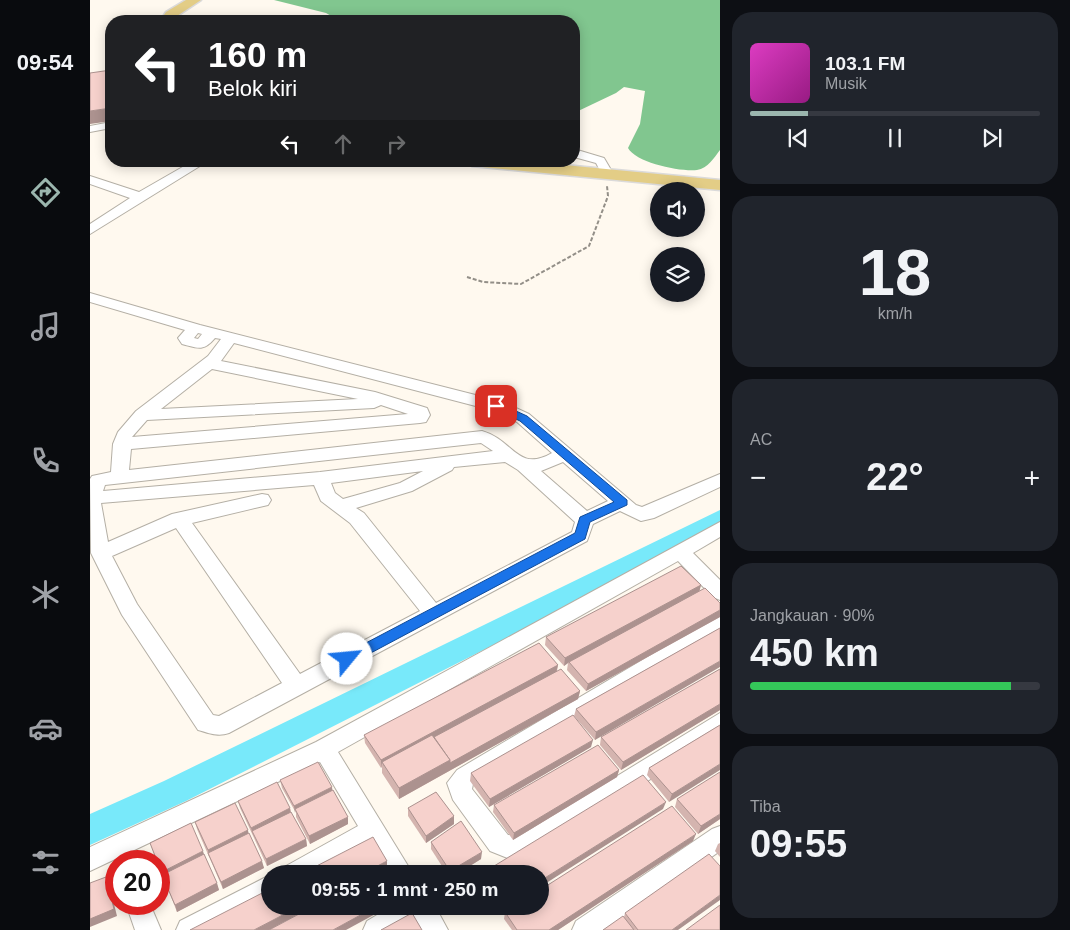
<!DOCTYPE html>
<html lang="id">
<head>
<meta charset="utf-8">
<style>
	body { margin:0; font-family:Helvetica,sans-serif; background:#20242c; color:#f1f3f6; height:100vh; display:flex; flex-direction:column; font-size:19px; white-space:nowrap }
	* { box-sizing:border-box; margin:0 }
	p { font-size:16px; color:#9ea1a6 }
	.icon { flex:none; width:28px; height:28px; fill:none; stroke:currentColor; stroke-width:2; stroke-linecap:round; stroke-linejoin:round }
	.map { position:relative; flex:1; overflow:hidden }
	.panel { display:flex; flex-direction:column; gap:12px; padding:12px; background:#0d0f14; width:350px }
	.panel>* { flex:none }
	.banner { position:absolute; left:15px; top:15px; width:475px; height:152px; border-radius:20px; box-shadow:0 2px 12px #0003; background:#202124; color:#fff; overflow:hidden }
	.buttons { position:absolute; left:560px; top:182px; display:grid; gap:10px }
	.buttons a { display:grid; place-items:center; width:55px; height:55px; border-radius:50%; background:#171b24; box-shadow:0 2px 12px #0003; font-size:25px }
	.speed { position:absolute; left:15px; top:850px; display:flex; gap:10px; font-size:25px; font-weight:700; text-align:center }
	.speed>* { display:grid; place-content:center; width:65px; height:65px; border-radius:50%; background:#171b24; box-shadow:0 2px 12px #0003; line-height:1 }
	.speed .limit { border:8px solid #d22; background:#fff; color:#111 }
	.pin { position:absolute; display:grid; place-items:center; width:42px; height:42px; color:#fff; margin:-21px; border-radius:10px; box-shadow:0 2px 8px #0006 }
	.me { position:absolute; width:55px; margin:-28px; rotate:62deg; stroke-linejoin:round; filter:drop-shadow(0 0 4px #0008) }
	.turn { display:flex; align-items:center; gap:18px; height:105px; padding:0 20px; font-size:22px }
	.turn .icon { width:65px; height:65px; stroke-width:2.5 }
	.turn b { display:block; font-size:35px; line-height:42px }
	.lanes { display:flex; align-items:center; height:48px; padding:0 20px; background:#0003; justify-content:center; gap:25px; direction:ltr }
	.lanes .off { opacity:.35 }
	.big { font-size:38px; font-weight:700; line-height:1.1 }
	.panel .tile { flex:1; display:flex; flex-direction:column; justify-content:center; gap:8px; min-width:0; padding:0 18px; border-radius:20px; background:#20242c }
	.panel .dial { align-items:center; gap:0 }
	.dial b { font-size:65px; line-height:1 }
	.song { display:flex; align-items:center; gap:15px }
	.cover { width:60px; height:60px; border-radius:8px; background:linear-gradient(135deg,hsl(310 70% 55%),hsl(310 70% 35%)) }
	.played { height:5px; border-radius:2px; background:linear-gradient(90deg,#9bb6ae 20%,#363941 20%) }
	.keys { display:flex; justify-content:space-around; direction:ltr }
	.heat { display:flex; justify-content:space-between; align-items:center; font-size:28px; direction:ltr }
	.charge { height:8px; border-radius:4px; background:linear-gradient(90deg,#34c759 90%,#363941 0) }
	.trip { position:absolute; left:171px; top:865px; width:288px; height:50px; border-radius:25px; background:#171b24; box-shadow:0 2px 12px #0003; font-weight:700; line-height:50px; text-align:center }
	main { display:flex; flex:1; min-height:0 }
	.menu { display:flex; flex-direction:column; width:90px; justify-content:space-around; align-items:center; background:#090b0e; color:#9ea1a6 }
	.menu .icon { width:35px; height:35px }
	.menu .current { color:#9bb6ae }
	.menu b { font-size:22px; color:#f1f3f6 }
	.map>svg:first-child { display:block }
</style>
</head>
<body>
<main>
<nav class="menu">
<b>09:54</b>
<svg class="icon current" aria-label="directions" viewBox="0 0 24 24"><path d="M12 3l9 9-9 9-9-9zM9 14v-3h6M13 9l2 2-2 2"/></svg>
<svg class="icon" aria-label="music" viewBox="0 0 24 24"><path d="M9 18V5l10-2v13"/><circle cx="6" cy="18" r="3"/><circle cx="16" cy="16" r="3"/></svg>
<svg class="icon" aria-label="phone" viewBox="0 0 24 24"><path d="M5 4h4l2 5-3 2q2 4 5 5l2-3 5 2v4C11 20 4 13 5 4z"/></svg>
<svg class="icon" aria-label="climate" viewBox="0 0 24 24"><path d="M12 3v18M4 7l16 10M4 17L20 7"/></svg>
<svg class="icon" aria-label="car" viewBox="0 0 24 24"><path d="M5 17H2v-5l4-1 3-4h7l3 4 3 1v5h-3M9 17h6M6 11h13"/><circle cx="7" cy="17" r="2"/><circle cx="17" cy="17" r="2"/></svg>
<svg class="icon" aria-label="filters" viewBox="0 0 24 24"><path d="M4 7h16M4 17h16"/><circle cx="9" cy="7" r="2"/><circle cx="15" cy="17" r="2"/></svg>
</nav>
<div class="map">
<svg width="630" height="930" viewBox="0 0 630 930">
	<rect width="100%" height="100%" fill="#fff9ef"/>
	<!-- forest -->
	<path fill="#81c68f" d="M184 0H630V150C624 158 618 168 607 170 591 172 546 163 538 148L550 124 555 91 534 87 526 93 484 113V21H250L236 13Z"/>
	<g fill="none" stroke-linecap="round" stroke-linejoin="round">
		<!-- river -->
		<path fill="#78e9fa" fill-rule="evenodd" d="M630 510V530L96 801 0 845V814L74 781Z"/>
		<!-- minor casing -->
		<g stroke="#b4afa5" stroke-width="2">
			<g id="minor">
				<path d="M21 122V128L0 132V126Z"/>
				<path d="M484 149 514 158 524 175 522 178H514L506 163 484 157Z"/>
				<path d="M103 161H118L0 234V224L40 198 0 184V176L49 192Z"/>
				<path d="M0 293 110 325 413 402 439 414 546 505 552 507 630 474V487L564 518 551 521 530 511 503 524 497 541 139 733C128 737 119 733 108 730L32 615 1 553 0 479 2 476 21 472 23 444 28 432 46 411 118 356 131 339 125 338C113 352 108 348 92 344L88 338 95 330 0 302ZM108 333 112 334 108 339 104 338ZM144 343 401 410 427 422 462 453C427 473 424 440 392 431L39 470 41 449 330 423 336 422 340 415 337 408 285 392 131 361ZM122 369 268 399 71 409ZM291 405 318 414 42 437 57 420 284 408ZM391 443 403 451 230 472 13 491 15 485ZM415 462 428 470 485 522 482 532 346 603 274 513 266 508 322 491 362 470 364 467ZM473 462 518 501 497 511 451 471ZM333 471 310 483 253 499 245 493 241 483ZM224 485 231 501 260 523 330 611 210 674 102 523 178 505 181 500 178 495 172 494 82 514 18 542 11 503ZM86 528 192 683 129 716 123 715 47 604 22 556Z"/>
				<path d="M630 522V537L603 553 630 580V600L623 597 588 561 248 752 323 874H297L280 845 229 874H193L196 866 268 826 230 762 0 871V847L226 742Z"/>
				<path d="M630 614V632L383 784 382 789 418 835H431L630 713V734L448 852 420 859 400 851 363 800 357 783 367 770Z"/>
				<path d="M630 826V851L517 930H482L486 921 622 829Z"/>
				<path d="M180 875V900L125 930H86L90 921Z"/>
				<path d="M36 904H60L71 930H45Z"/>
				<path d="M302 906H345L358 930H331L326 921 310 930H273L277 921Z"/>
			</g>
		</g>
		<!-- major casing -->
		<g stroke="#dbdada" stroke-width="3">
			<g id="major">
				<path d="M96 0H111L84 18H76L74 15 76 12Z"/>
				<path d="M374 161H433L630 180V190L382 166Z"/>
			</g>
		</g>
		<!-- path -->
		<path stroke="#938f88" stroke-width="2" stroke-dasharray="4 2" stroke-linecap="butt" d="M377 277 393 282 431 284 499 246 518 196 517 186"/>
		<!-- minor -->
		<use href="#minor" fill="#fff" fill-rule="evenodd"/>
		<!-- major -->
		<use href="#major" fill="#e3cd86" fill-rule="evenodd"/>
	</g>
	<!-- wall -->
	<g fill="#d4b4af">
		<path d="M611 585 609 591 630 603V617L496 691 477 670 478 663 474 666 455 645 456 637Z"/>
		<path d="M630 628 505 740 484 716 486 709Z"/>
		<path d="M468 665 467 671 490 691 488 699 309 799 292 773V767L291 768 275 743 274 735Z"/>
		<path d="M630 669V710L531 770 510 745 511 737Z"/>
		<path d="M630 725 579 802 557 775 559 768Z"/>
		<path d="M501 747 399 807 380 781 381 773Z"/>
		<path d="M529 770 527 777 423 840 403 812 404 805Z"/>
		<path d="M190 780 242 787V791L258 824 220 844 206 817V813L192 788Z"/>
		<path d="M587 799 630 819 608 834 585 807Z"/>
		<path d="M148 801 200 808 201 812 216 839 217 846 177 866 150 808Z"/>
		<path d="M318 808 364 824 336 843 318 816Z"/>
		<path d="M105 822 158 830V833L174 868 133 889 107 829Z"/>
		<path d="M603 841 468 930H422L414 919 415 912Z"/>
		<path d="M341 842 391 859 367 874H357L341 849Z"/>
		<path d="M60 843 114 854 129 890 87 912 69 866V861H67Z"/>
		<path d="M630 843V857L625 851 628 844Z"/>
		<path d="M403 906H419L408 914Z"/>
		<path d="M535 913 588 930H513L534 917Z"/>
	</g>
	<!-- shaded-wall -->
	<g fill="#ac928f">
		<path d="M21 108V121L0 124V111Z"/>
		<path d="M611 585 609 593 479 662 478 663 474 666 475 658Z"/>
		<path d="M630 610V617L496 691 498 684Z"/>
		<path d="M630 661V667L505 740 506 732Z"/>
		<path d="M468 665 466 673 294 766 292 762 291 768V760Z"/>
		<path d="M490 691 488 699 309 799V788L360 760Z"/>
		<path d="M630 704V710L531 770 533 762Z"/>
		<path d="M503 740 501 747 399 807 400 799Z"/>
		<path d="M630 764V770L579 802 582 794Z"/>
		<path d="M529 770 527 777 423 840 424 833Z"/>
		<path d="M242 787 243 795 205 809V813L204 806Z"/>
		<path d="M576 802 573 809 450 887V881Z"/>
		<path d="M200 808 201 816 162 831 163 835 161 828Z"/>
		<path d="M630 814V819L608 834 611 826Z"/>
		<path d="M364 816V824L336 843V836Z"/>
		<path d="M258 817V824L220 844 219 836Z"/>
		<path d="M158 830 159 837 118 853 119 857 118 850Z"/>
		<path d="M606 834 603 841 468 930H459Z"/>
		<path d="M216 839 217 846 177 866 176 859Z"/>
		<path d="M113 851 115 858 74 879 72 872Z"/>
		<path d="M392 852 391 859 367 874H360V871Z"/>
		<path d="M172 861 174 868 133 889 131 882Z"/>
		<path d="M297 861V868L286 874H272Z"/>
		<path d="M16 877 19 884 27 916 0 927V919Z"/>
		<path d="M127 883 129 890 87 912 85 905Z"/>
		<path d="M630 895V900L588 930H582Z"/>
		<path d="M210 906H224L179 930H164Z"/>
		<path d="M287 906H300L256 930H243Z"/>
		<path d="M409 906H419L408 914Z"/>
	</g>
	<!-- building -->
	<g fill="#f6d1cc" stroke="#ac928f">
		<path d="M21 70V108L0 111V73Z"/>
		<path d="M591 566 611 585 475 658 456 637Z"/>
		<path d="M615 588 630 603V610L498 684 479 662Z"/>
		<path d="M630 628V661L506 732 486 709Z"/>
		<path d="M449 643 468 665 291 760 274 735Z"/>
		<path d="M471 669 490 691 360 763V760L344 737Z"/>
		<path d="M630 669V704L533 762 511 737Z"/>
		<path d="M483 715 503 740 400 799 381 773Z"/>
		<path d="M630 725V764L582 794 559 768Z"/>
		<path d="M342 735 360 760 309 788 292 762Z"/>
		<path d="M508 745 529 770 424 833 404 805Z"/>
		<path d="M228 762 242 787 204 806 190 780Z"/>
		<path d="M630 772V814L611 826 587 799Z"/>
		<path d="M553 775 576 802 450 881V874H391Z"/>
		<path d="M187 782 200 808 161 828 148 801Z"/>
		<path d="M243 790 258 817 219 836 205 809Z"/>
		<path d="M346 792 364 816 336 836 318 808Z"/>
		<path d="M145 803 158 830 118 850 105 822Z"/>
		<path d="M582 806 606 834 459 930H427L415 912 424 906H450V890Z"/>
		<path d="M201 812 216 839 176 859 162 831Z"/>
		<path d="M371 821 392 852 360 871 341 842Z"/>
		<path d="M101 823 113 851 72 872 69 865V861H67L60 843Z"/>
		<path d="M159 833 172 861 131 882 118 853Z"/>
		<path d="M283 837 297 861 272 874H211Z"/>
		<path d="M114 854 127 883 85 905 72 875Z"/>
		<path d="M619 854 630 866V895L582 930H548L535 913Z"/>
		<path d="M301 866 305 874H286Z"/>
		<path d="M16 877 24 909 0 919V883Z"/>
		<path d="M180 889V906H210L164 930H100Z"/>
		<path d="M630 905V930H596Z"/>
		<path d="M224 906H287L243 930H179Z"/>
		<path d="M322 913 332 930H291Z"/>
		<path d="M533 916 544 930H513Z"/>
	</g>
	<!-- route -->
	<path fill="#1a73e8" stroke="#114b97" d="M406 402 437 416 537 500V505L500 522 495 539 262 663H253L251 659 253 655 485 533 490 517 524 502 430 421 403 408V403Z"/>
</svg>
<div class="buttons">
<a><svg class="icon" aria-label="sound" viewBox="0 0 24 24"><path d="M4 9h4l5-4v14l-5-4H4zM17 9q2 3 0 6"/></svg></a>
<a><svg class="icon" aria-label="layers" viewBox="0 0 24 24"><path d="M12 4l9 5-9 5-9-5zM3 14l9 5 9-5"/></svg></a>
</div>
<div class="speed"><div class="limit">20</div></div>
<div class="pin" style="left:406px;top:406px;background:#d93025"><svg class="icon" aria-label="arrive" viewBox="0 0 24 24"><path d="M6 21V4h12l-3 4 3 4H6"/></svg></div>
<svg class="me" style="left:257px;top:659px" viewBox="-20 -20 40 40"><circle r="19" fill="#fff"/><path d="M0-13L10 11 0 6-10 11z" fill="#1a73e8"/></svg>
<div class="trip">09:55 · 1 mnt · 250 m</div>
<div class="banner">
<div class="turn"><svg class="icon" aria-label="left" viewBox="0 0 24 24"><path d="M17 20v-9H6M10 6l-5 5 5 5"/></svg><div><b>160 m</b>Belok kiri</div></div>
<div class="lanes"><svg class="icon" aria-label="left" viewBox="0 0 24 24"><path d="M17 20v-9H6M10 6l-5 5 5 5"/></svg><svg class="icon off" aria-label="ahead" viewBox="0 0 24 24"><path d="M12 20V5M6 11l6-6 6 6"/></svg><svg class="icon off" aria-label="right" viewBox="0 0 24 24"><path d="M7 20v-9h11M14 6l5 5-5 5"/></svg></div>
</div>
</div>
<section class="panel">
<div class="tile">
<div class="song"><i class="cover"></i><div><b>103.1 FM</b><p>Musik</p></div></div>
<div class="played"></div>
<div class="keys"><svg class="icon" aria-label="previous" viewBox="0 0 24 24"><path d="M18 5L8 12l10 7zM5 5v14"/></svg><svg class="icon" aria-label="pause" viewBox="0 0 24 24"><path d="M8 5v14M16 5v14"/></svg><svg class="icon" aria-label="next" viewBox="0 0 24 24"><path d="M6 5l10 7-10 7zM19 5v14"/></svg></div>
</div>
<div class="tile dial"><b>18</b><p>km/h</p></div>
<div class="tile"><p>AC</p>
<div class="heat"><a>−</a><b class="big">22°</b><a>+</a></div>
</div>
<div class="tile"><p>Jangkauan · 90%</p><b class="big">450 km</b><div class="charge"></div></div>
<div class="tile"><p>Tiba</p><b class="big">09:55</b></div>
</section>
</main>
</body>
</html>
